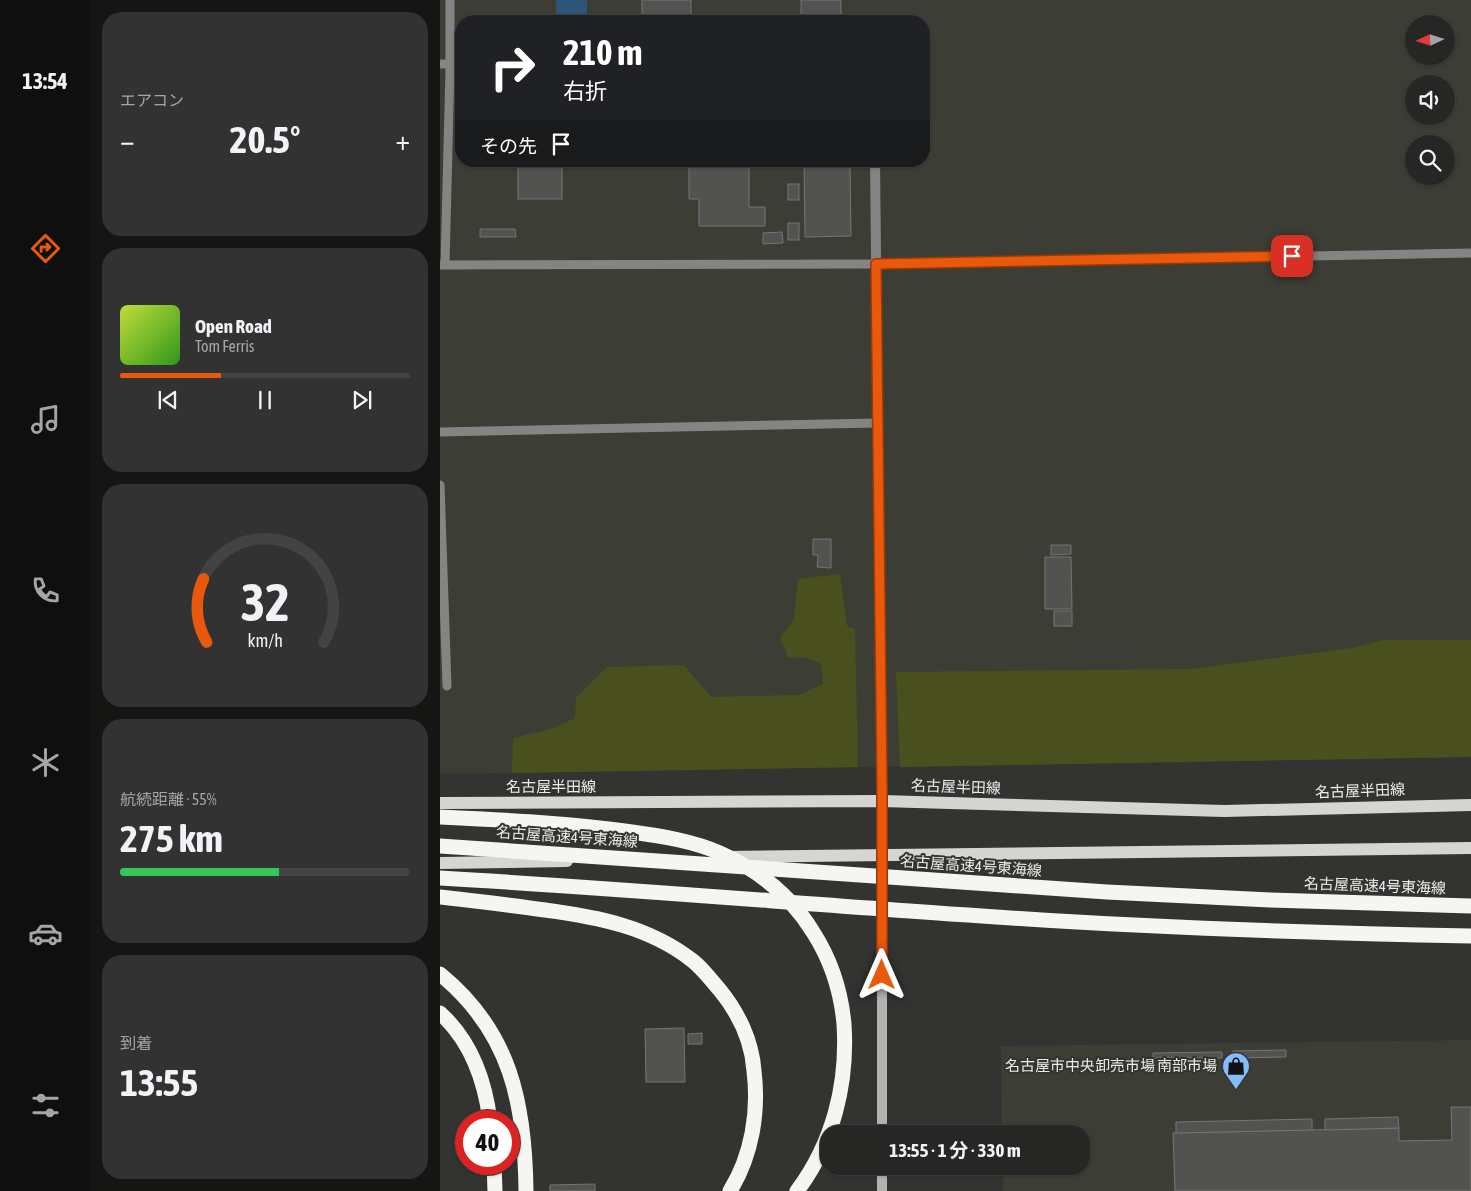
<!DOCTYPE html>
<html lang="ja">
<head>
<meta charset="utf-8">
<style>
	body { margin:0; font-family:"Asap Condensed","Noto Sans JP",sans-serif; background:#323232; color:#f1f3f6; height:100vh; display:flex; flex-direction:column; font-size:19px; white-space:nowrap }
	* { box-sizing:border-box; margin:0 }
	p { font-size:16px; color:#a4a5a7 }
	.icon { flex:none; width:28px; height:28px; fill:none; stroke:currentColor; stroke-width:2; stroke-linecap:round; stroke-linejoin:round }
	.map { position:relative; flex:1; overflow:hidden }
	.drawer { display:flex; flex-direction:column; gap:12px; padding:12px; background:#151514; width:350px }
	.drawer>* { flex:none }
	.banner { position:absolute; left:15px; top:15px; width:475px; height:152px; border-radius:20px; box-shadow:0 1px 4px #0004,0 0 0 1px #424342; background:#202124; color:#fff; overflow:hidden }
	.needle { width:32px; rotate:266deg }
	.buttons { position:absolute; left:965px; top:15px; display:grid; gap:10px }
	.buttons a { display:grid; place-items:center; width:50px; height:50px; border-radius:50%; background:#262625; box-shadow:0 1px 4px #0004,0 0 0 1px #424342; font-size:25px }
	.speed { position:absolute; left:15px; top:1110px; display:flex; gap:10px; font-size:25px; font-weight:700; text-align:center }
	.speed>* { display:grid; place-content:center; width:65px; height:65px; border-radius:50%; background:#262625; box-shadow:0 1px 4px #0004,0 0 0 1px #424342; line-height:1 }
	.speed .limit { border:8px solid #d22; background:#fff; color:#111 }
	.pin { position:absolute; display:grid; place-items:center; width:42px; height:42px; color:#fff; margin:-21px; border-radius:10px; box-shadow:0 2px 8px #0006 }
	.me { position:absolute; width:55px; margin:-28px; rotate:0deg; stroke-linejoin:round; filter:drop-shadow(0 0 4px #0008) }
	.turn { display:flex; align-items:center; gap:18px; height:105px; padding:0 25px; font-size:22px }
	.turn .icon { width:65px; height:65px; stroke-width:2.5 }
	.turn b { display:block; font-size:35px; line-height:42px }
	.then { display:flex; align-items:center; height:48px; padding:0 25px; background:#0003; gap:10px; font-size:19px }
	.big { font-size:38px; font-weight:700; line-height:1.1 }
	.drawer .card { flex:1; display:flex; flex-direction:column; justify-content:center; gap:8px; min-width:0; padding:0 18px; border-radius:20px; background:#323232 }
	.drawer .dial { align-items:center; gap:0 }
	.dial svg { height:130px; overflow:visible; fill:none; stroke:#424342; stroke-width:7; stroke-linecap:round; text-anchor:middle }
	.dial text { fill:#f1f3f6; stroke:none }
	.song { display:flex; align-items:center; gap:15px }
	.cover { width:60px; height:60px; border-radius:8px; background:linear-gradient(135deg,hsl(70 70% 55%),hsl(110 70% 35%)) }
	.played { height:5px; border-radius:2px; background:linear-gradient(90deg,#ea580c 35%,#424342 35%) }
	.keys { display:flex; justify-content:space-around; direction:ltr }
	.heat { display:flex; justify-content:space-between; align-items:center; font-size:28px; direction:ltr }
	.charge { height:8px; border-radius:4px; background:linear-gradient(90deg,#34c759 55%,#424342 0) }
	.trip { position:absolute; left:380px; top:1125px; width:270px; height:50px; border-radius:20px; background:#262625; box-shadow:0 1px 4px #0004,0 0 0 1px #424342; font-weight:700; line-height:50px; text-align:center }
	main { display:flex; flex:1; min-height:0 }
	.menu { display:flex; flex-direction:column; width:90px; justify-content:space-around; align-items:center; background:#0f0f0f; color:#a4a5a7 }
	.menu .icon { width:35px; height:35px }
	.menu .current { color:#ea580c }
	.menu b { font-size:22px; color:#f1f3f6 }
	.map>svg:first-child { display:block }
</style>
</head>
<body>
<main>
<nav class="menu">
<b>13:54</b>
<svg class="icon current" aria-label="directions" viewBox="0 0 24 24"><path d="M12 3l9 9-9 9-9-9zM9 14v-3h6M13 9l2 2-2 2"/></svg>
<svg class="icon" aria-label="music" viewBox="0 0 24 24"><path d="M9 18V5l10-2v13"/><circle cx="6" cy="18" r="3"/><circle cx="16" cy="16" r="3"/></svg>
<svg class="icon" aria-label="phone" viewBox="0 0 24 24"><path d="M5 4h4l2 5-3 2q2 4 5 5l2-3 5 2v4C11 20 4 13 5 4z"/></svg>
<svg class="icon" aria-label="climate" viewBox="0 0 24 24"><path d="M12 3v18M4 7l16 10M4 17L20 7"/></svg>
<svg class="icon" aria-label="car" viewBox="0 0 24 24"><path d="M5 17H2v-5l4-1 3-4h7l3 4 3 1v5h-3M9 17h6M6 11h13"/><circle cx="7" cy="17" r="2"/><circle cx="17" cy="17" r="2"/></svg>
<svg class="icon" aria-label="filters" viewBox="0 0 24 24"><path d="M4 7h16M4 17h16"/><circle cx="9" cy="7" r="2"/><circle cx="15" cy="17" r="2"/></svg>
</nav>
<section class="drawer">
<div class="card"><p>エアコン</p>
<div class="heat"><a>−</a><b class="big">20.5°</b><a>+</a></div>
</div>
<div class="card">
<div class="song"><i class="cover"></i><div><b>Open Road</b><p>Tom Ferris</p></div></div>
<div class="played"></div>
<div class="keys"><svg class="icon" aria-label="previous" viewBox="0 0 24 24"><path d="M18 5L8 12l10 7zM5 5v14"/></svg><svg class="icon" aria-label="pause" viewBox="0 0 24 24"><path d="M8 5v14M16 5v14"/></svg><svg class="icon" aria-label="next" viewBox="0 0 24 24"><path d="M6 5l10 7-10 7zM19 5v14"/></svg></div>
</div>
<div class="card dial"><svg viewBox="0 0 100 80">
<path d="M14 69A42 42 0 1 1 86 69"/>
<path d="M14 69A42 42 0 0 1 12 30" stroke="#ea580c"/>
<text x="50" y="56" font-size="32" font-weight="700">32</text>
<text x="50" y="72" font-size="11">km/h</text>
</svg></div>
<div class="card"><p>航続距離 · 55%</p><b class="big">275 km</b><div class="charge"></div></div>
<div class="card"><p>到着</p><b class="big">13:55</b></div>
</section>
<div class="map">
<svg width="1031" height="1191" viewBox="0 0 1031 1191">
	<rect width="100%" height="100%" fill="#333331"/>
	<!-- built -->
	<g fill="#3c3d35" fill-rule="evenodd">
		<path d="M0 0H1031V757L0 774ZM21 21H484V161H21ZM974 24H1006V56H974ZM974 84H1006V116H974ZM974 144H1006V176H974Z"/>
		<path d="M1031 1040V1191H563V1166H641V1134H562L561 1046Z"/>
	</g>
	<!-- green -->
	<g fill="#4a501d">
		<path d="M400 574 407 626 415 629 418 767 72 773 73 738 112 729 135 718 136 698 167 667 244 665 271 697 359 695 383 684 381 663 366 658 348 657 340 638 354 619 358 579Z"/>
		<path d="M944 640H1031V757L460 767 456 672 751 669 912 648Z"/>
	</g>
	<!-- water -->
	<rect fill="#2e5479" x="116" y="0" width="31" height="15"/>
	<!-- building -->
	<g fill="#525350" stroke="#757673">
		<rect x="202" y="0" width="49" height="21"/>
		<path d="M361 0H401V18L361 19Z"/>
		<rect x="78" y="161" width="44" height="38"/>
		<path d="M249 161H309V207H325V226H259V199H249Z"/>
		<path d="M364 161H410L411 236 365 237Z"/>
		<rect x="348" y="184" width="11" height="16"/>
		<rect x="348" y="223" width="11" height="17"/>
		<path d="M40 229H75L76 237H40Z"/>
		<path d="M342 232 343 243 323 244V233Z"/>
		<path d="M373 539H391V568L377 567 378 555H373Z"/>
		<path d="M611 545H631V554L611 555Z"/>
		<path d="M605 557H631L632 609H605Z"/>
		<rect x="614" y="611" width="18" height="15"/>
		<path d="M244 1028 245 1082H206L205 1029Z"/>
		<path d="M262 1033V1044H248V1034Z"/>
		<path d="M846 1050V1057L793 1058V1051Z"/>
		<path d="M782 1052V1058H713V1053Z"/>
		<path d="M1011 1107H1031V1191H735L733 1133 959 1128V1141L1012 1140Z"/>
		<path d="M958 1117 959 1128 885 1130V1119Z"/>
		<path d="M872 1119V1130L736 1133V1122Z"/>
		<path d="M155 1184V1191H110V1185Z"/>
	</g>
	<g fill="none" stroke-linecap="round" stroke-linejoin="round">
		<!-- lane -->
		<g stroke="#848483" stroke-width="9">
			<path d="M0 64H10"/>
			<path d="M0 265 436 264 1031 253"/>
			<path d="M5 265 10 70V0"/>
			<path d="M0 432 437 423"/>
			<path d="M0 485 7 686"/>
		</g>
		<!-- street -->
		<path stroke="#848483" stroke-width="10" d="M435 161 442 801"/>
		<!-- secondary -->
		<g stroke="#b2b2b0" stroke-width="10">
			<path d="M442 801V1134"/>
			<path d="M442 1191V1166"/>
		</g>
		<!-- primary -->
		<g stroke="#d5d5d3" stroke-width="12">
			<path d="M0 803 442 801 784 811 1031 805"/>
			<path d="M287 857 1031 848"/>
			<path d="M0 863 127 861"/>
		</g>
		<!-- highway -->
		<g stroke="#f5f6f2" stroke-width="15">
			<path d="M0 817C64 820 128 823 192 832 221 836 253 841 280 853 318 870 351 896 373 932 391 960 401 991 404 1024 408 1084 393 1143 357 1191"/>
			<path d="M0 846 667 892 830 900 1031 906"/>
			<path d="M0 878C176 888 352 903 528 915 695 927 863 933 1031 936"/>
			<path d="M0 897C35 901 70 905 105 910 158 917 210 927 253 961 263 969 271 980 279 989 298 1012 312 1041 314 1071 319 1112 312 1155 290 1191"/>
			<path d="M0 974C71 1032 85 1104 86 1191"/>
			<path d="M0 1013C31 1041 45 1081 50 1121"/>
			<path d="M54 1164 55 1191"/>
		</g>
	</g>
	<g fill="none" stroke-linecap="round" stroke-linejoin="round">
		<!-- route casing -->
		<g stroke="#983908" stroke-width="12">
			<path id="route" d="M442 975V789L436 264 852 256"/>
		</g>
		<!-- route -->
		<use href="#route" stroke="#ea580c" stroke-width="9"/>
	</g>
	<!-- icons -->
	<defs>
		<g id="shop-pin" transform="scale(1.4375)"><path d="M0 17L-7.5 6A9.5 9.5 0 1 1 7.5 6Z" fill="#80bdfa" stroke="#333331"/><path d="M-5-2.5h2.3a2.7 3.5 0 0 1 5.4 0H5L5.5 6h-11ZM-1.5-2.5h3a1.5 2.3 0 0 0-3 0Z" fill="#111"/></g>
	</defs>
	<g fill-rule="evenodd">
		<use href="#shop-pin" x="796" y="1066"/>
	</g>
	<g text-anchor="middle" stroke-width="4" stroke-linejoin="round" paint-order="stroke">
		<!-- street labels -->
		<g font-size="15" fill="#ebebea" stroke="#333331">
			<text x="111" y="792">名古屋半田線</text>
			<text transform="translate(516 787) rotate(2)" y="5">名古屋半田線</text>
			<text transform="translate(920 791) rotate(-2)" y="5">名古屋半田線</text>
			<text transform="translate(127 837) rotate(4)" y="5">名古屋高速4号東海線</text>
			<text transform="translate(531 866) rotate(4)" y="5">名古屋高速4号東海線</text>
			<text transform="translate(935 886) rotate(2)" y="5">名古屋高速4号東海線</text>
		</g>
		<!-- poi labels -->
		<g font-size="15" fill="#ebebea" stroke="#333331" text-anchor="end">
			<text x="777" y="1071">名古屋市中央卸売市場 南部市場</text>
		</g>
	</g>
</svg>
<div class="buttons">
<a><svg class="needle" viewBox="-14 -14 28 28"><path d="M0-13l5 13h-10z" fill="#e53935"/><path d="M0 13l5-13h-10z" fill="#a4a5a7"/></svg></a>
<a><svg class="icon" aria-label="sound" viewBox="0 0 24 24"><path d="M4 9h4l5-4v14l-5-4H4zM17 9q2 3 0 6"/></svg></a>
<a><svg class="icon" aria-label="search" viewBox="0 0 24 24"><circle cx="10" cy="10" r="6"/><path d="M15 15l6 6"/></svg></a>
</div>
<div class="speed"><div class="limit">40</div></div>
<div class="pin" style="left:852px;top:256px;background:#d93025"><svg class="icon" aria-label="arrive" viewBox="0 0 24 24"><path d="M6 21V4h12l-3 4 3 4H6"/></svg></div>
<svg class="me" style="left:442px;top:975px" viewBox="-20 -20 40 40"><path d="M0-17L14 15 0 8-14 15z" fill="#ea580c" stroke="#fff" stroke-width="4"/></svg>
<div class="trip">13:55 · 1 分 · 330 m</div>
<div class="banner">
<div class="turn"><svg class="icon" aria-label="right" viewBox="0 0 24 24"><path d="M7 20v-9h11M14 6l5 5-5 5"/></svg><div><b>210 m</b>右折</div></div>
<div class="then">その先<svg class="icon" aria-label="arrive" viewBox="0 0 24 24"><path d="M6 21V4h12l-3 4 3 4H6"/></svg></div>
</div>
</div>
</main>
</body>
</html>
